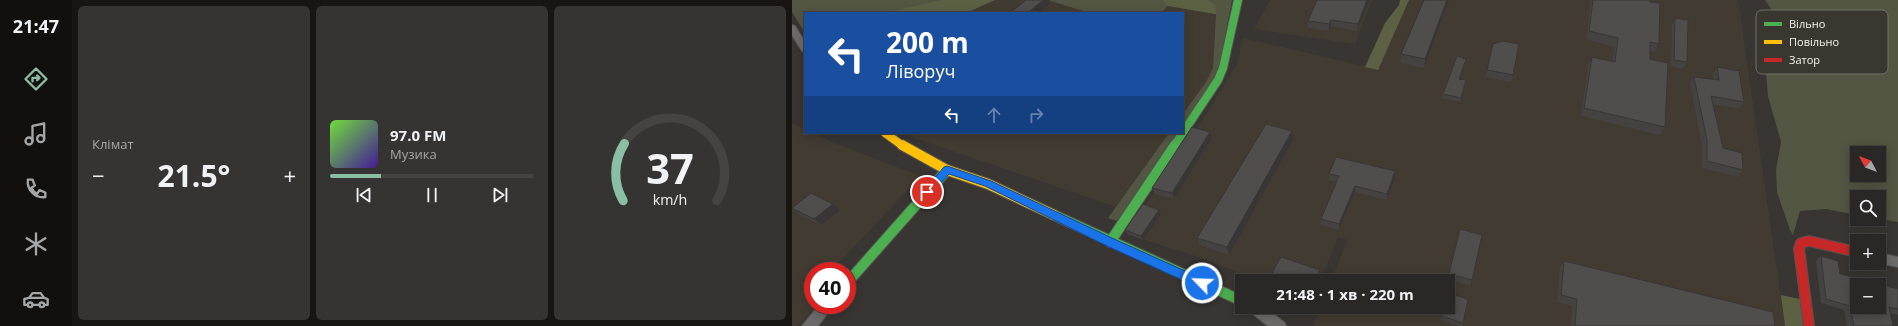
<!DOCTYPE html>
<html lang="uk">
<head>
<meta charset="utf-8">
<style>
	body { margin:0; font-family:"Open Sans",sans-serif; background:#363432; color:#f1f3f6; height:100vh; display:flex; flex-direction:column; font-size:15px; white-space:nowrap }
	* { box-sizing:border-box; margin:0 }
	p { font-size:13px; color:#a5a6a7 }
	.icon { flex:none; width:22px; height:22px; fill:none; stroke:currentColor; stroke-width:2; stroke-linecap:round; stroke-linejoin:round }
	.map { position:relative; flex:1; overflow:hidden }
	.panel { display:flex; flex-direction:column; gap:6px; padding:6px; background:#171615; width:720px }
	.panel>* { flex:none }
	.guide { position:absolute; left:12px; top:12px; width:380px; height:122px; border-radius:0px; box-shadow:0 2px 10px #0003,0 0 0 1px #464443; background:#1a4fa0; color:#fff; overflow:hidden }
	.needle { width:26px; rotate:311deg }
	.fabs { position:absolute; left:1058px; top:146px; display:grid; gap:8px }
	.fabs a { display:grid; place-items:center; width:36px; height:36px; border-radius:0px; background:#2a2826; box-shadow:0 2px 10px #0003,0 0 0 1px #464443; font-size:20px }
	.speed { position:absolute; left:12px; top:262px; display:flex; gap:8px; font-size:20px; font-weight:700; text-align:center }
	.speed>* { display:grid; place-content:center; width:52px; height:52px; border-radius:50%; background:#2a2826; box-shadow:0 2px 10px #0003,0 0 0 1px #464443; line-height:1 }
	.speed .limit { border:6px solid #d22; background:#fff; color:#111 }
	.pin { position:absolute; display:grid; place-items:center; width:34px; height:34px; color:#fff; margin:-17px; border:2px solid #fff; border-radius:50%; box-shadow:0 1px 4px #0007 }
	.me { position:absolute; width:44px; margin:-22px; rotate:294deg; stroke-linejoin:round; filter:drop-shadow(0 0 3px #0008) }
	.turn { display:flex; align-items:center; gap:14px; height:84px; padding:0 16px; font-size:18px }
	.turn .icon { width:52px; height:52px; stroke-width:2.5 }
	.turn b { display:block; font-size:28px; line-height:34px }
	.lanes { display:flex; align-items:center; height:38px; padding:0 16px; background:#0003; justify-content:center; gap:20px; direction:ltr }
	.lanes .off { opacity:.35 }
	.big { font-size:30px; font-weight:700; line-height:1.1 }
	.panel .tile { flex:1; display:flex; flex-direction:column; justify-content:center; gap:6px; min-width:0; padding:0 14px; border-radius:6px; background:#363432 }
	.panel .dial { align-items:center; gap:0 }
	.dial svg { height:104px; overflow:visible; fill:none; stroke:#464443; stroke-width:7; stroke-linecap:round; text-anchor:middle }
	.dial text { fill:#f1f3f6; stroke:none }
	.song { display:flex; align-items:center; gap:12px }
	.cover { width:48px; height:48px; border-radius:6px; background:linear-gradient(135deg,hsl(100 70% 55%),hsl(260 70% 35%)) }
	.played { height:4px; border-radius:2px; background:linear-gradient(90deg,#8abfa5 25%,#464443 25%) }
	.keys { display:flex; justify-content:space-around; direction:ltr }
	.heat { display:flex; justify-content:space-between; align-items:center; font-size:22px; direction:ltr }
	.panel .tiles { flex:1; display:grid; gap:6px; grid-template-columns:repeat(3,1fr) }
	.trip { position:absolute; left:443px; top:274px; width:220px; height:40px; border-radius:0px; background:#2a2826; box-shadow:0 2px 10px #0003,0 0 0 1px #464443; font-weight:700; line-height:40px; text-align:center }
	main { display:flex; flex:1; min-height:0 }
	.tab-bar { display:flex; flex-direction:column; width:72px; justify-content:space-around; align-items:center; background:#11100f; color:#a5a6a7 }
	.tab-bar .icon { width:28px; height:28px }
	.tab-bar .selected { color:#8abfa5 }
	.tab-bar b { font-size:18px; color:#f1f3f6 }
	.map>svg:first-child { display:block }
</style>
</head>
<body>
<main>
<nav class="tab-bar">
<b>21:47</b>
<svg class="icon selected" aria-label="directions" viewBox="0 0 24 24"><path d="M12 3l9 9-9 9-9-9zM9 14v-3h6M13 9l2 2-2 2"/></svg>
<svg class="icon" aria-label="music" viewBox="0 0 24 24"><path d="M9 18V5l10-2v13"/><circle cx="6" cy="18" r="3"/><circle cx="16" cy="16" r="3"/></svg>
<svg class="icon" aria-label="phone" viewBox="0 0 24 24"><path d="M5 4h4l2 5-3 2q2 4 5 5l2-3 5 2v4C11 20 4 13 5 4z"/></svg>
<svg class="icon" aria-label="climate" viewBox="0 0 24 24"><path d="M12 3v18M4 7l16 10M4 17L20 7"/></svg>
<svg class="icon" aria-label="car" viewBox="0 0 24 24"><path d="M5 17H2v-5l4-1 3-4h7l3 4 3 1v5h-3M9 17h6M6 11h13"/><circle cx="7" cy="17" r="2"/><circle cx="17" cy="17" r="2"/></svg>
</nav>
<section class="panel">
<div class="tiles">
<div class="tile"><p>Клімат</p>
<div class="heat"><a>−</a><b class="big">21.5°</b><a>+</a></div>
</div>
<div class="tile">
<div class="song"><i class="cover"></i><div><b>97.0 FM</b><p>Музика</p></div></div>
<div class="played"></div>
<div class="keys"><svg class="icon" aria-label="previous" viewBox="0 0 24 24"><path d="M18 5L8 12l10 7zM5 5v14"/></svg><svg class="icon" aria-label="pause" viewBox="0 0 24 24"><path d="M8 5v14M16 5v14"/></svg><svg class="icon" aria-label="next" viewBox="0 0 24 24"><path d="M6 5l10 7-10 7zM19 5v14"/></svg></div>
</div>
<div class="tile dial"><svg viewBox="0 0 100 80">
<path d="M14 69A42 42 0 1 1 86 69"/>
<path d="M14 69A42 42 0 0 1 15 25" stroke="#8abfa5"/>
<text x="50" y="56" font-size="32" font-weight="700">37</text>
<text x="50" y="72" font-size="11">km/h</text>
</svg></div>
</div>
</section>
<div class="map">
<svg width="1106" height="326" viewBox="0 0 1106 326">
	<rect width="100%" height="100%" fill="#383532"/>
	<!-- built -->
	<g fill="#423b31">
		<path d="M166 0H256L297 13H125Z"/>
		<path d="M478 0H580L563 44 462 29Z"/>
		<path d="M612 0H946L993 326H521L529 307H656V281H539L555 240 546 237 528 281H470L403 256 335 234 402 133 445 64 451 38 581 68Z"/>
		<path d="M376 6 424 14 421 68 414 82 391 114V13H369Z"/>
		<path d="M0 123 13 129V133H21L47 145 129 176 39 271H21V305H25L5 326H0Z"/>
		<path d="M118 133H377L324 207 122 138Z"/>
	</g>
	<!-- green -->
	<g fill="#535643" fill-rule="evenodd">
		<path d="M0 0H166L125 13H13V33L0 12Z"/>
		<path d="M256 0H440L428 63 419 84 391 125V114L414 82 421 68 424 14 376 6 369 13H297Z"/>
		<path d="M973 0H1106V222L1087 219V197H1065V215L1034 209 1008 211 1001 235 998 230 985 192 984 170 989 142 976 96 972 48 974 37C992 24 984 16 973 0ZM1065 153H1087V175H1065Z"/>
		<path d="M377 133H386L325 221 316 218Z"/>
	</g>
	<!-- forest -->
	<g fill="#5c6144">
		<path d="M151 0H203L174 13 154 11 140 13H91Z"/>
		<path d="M372 0H416L423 5 424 14 376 6 371 1Z"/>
		<path d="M608 0H617L586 70 573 67 593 23 607 5Z"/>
		<path d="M989 295 1008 299 1011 326H993Z"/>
	</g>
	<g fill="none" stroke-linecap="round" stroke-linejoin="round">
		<!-- street casing -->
		<g stroke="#555351" stroke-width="2">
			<g id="street">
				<path d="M0 25 3 26 13 42V52L10 51 0 35Z"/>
				<path d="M1087 253 1106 257V267L1086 263Z"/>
				<path d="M27 305H42L26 326H10Z"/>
				<path d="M455 307H472L492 322 494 326H476L457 311Z"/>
			</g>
		</g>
		<!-- fast-far1 casing -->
		<g stroke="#555351" stroke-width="10">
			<path id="fast-far1" d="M382 146 426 80 431 68 446 0"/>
		</g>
		<!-- fast casing -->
		<g stroke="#555351" stroke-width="12">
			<g id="fast">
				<path d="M262 215 450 301"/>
				<path d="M318 242 383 145"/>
				<path d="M55 283 155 170"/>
			</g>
		</g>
		<!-- slow-far1 casing -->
		<g stroke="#555351" stroke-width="10">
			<path id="slow-far1" d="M93 133 111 146"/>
		</g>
		<!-- slow casing -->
		<g stroke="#555351" stroke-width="12">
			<path id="slow" d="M110 145 155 170 196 184 262 215"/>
		</g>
		<!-- jam casing -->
		<g stroke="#555351" stroke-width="12">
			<path id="jam" d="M1017 326 1007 249 1009 243 1017 241 1065 252"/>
		</g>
		<!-- street -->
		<use href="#street" fill="#6d6b69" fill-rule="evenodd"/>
		<!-- fast-far1 -->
		<use href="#fast-far1" stroke="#4caf50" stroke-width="8"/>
		<!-- fast -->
		<use href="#fast" stroke="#4caf50" stroke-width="10"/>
		<!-- slow-far1 -->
		<use href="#slow-far1" stroke="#ffc107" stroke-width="8"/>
		<!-- slow -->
		<use href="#slow" stroke="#ffc107" stroke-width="10"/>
		<!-- jam -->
		<use href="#jam" stroke="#c62828" stroke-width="10"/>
	</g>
	<!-- wall -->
	<g fill="#454242">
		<path d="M578 0 565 31 539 26 537 31 516 28V21Z"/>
		<path d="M799 0H858L867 44 863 52 858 51V59L873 127 868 135 789 116 796 66 800 57 820 62 822 47 794 39Z"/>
		<path d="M656 3 632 68 608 63 609 54Z"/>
		<path d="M883 18 895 62 891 69 879 66 880 24Z"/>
		<path d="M701 44 721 75 719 82 694 77Z"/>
		<path d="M674 59 673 63 668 79 674 80 668 102 650 98 651 94Z"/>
		<path d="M925 67 952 102 947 109 921 104 931 148 951 170 946 177 910 168V146L898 83 902 77 922 80 921 73Z"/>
		<path d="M500 131 501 140 437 255 408 245 405 238Z"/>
		<path d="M420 138 382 199 363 194 360 188Z"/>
		<path d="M537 174 603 178 595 200 563 192 547 230 529 225V219L545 182 537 180Z"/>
		<path d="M0 208 48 210 29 225 7 214Z"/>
		<path d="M369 214 351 240 335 234 333 230Z"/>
		<path d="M668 229 680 280 678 286 655 279Z"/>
		<path d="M1029 256 1048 274 1106 289V315L1098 313 1101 326H1055L1052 310 1029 303 1024 260Z"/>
		<path d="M772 261 983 326H779L780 306 765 302 768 268Z"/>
		<path d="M528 270V275L526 281H487L481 279 480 273Z"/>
		<path d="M651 307 671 323 670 326H667L648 320Z"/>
	</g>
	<!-- shaded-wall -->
	<g fill="#383636">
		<path d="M251 0H257L258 3 247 13H236Z"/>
		<path d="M575 0H578L565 31 566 24Z"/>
		<path d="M655 0H657L656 3 632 68 633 59Z"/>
		<path d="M539 20V26L537 31V24Z"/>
		<path d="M674 59 673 63 666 83 667 79Z"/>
		<path d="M500 131 501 140 437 255 435 247Z"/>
		<path d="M418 132 420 138 382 199 380 193Z"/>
		<path d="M603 171V178L595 200V194Z"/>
		<path d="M563 186V192L547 230V224Z"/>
		<path d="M41 204 48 210 29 225 22 219Z"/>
		<path d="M367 210 369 214 351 240 349 236Z"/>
		<path d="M528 270V275L526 281H523Z"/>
	</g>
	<!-- building -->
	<g fill="#504d4d" stroke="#383636" fill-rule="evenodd">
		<path d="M234 0H251L236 13H218Z"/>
		<path d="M525 0H575L566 24 539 20 537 24 516 21Z"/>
		<path d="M632 0H655L633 59 609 54Z"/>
		<path d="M801 0H858V2L868 3 867 44 858 42V59L876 63 873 127 792 108 800 57 823 62 826 38 797 31Z"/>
		<path d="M883 18 896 20 895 62 882 60Z"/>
		<path d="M711 41 727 44 721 75 695 70 701 44Z"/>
		<path d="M665 56 674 59 667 79 674 80 669 98 651 94Z"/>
		<path d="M925 67 947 71 952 102 919 96 931 148 950 153 951 170 915 161V140L902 77 927 80Z"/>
		<path d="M474 124 500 131 435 247 405 238Z"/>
		<path d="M400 127 418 132 380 193 360 188Z"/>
		<path d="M544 157 603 171 595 194 563 186 547 224 529 219 547 176 537 174Z"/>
		<path d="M19 193 41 204 22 219 0 208Z"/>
		<path d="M351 204 367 210 349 236 333 230Z"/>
		<path d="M668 229 690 235 680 280 657 274Z"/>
		<path d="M1029 256 1046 261 1048 274 1106 289V309L1097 307 1101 326H1062L1058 306 1034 299ZM1065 285H1087V307H1065Z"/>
		<path d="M489 257 528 270 523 281H503L480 273Z"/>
		<path d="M772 261 981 312 983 326H783L785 299 769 295Z"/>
		<path d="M656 293 676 299 671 323 649 316 651 307H656Z"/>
	</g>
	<!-- route -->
	<path fill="#1a73e8" stroke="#114b97" d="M155 166 199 181 322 239 413 280 415 283 413 287 410 288 406 287 315 246 193 186 157 174 138 195H132L130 192 132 190 152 167Z"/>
	<!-- legend -->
	<rect x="964" y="10" width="132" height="64" rx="6" fill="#3a3630" stroke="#726f69" stroke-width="1"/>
	<rect x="972" y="22" width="18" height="4" fill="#4caf50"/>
	<rect x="972" y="40" width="18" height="4" fill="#ffc107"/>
	<rect x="972" y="58" width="18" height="4" fill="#c62828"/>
	<g font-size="11" fill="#f5f3ef">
		<text x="997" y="28">Вільно</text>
		<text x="997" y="46">Повільно</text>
		<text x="997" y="64">Затор</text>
	</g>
</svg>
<div class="fabs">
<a><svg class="needle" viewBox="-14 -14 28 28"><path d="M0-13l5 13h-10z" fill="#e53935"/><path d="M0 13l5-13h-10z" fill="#a5a6a7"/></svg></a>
<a><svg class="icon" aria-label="search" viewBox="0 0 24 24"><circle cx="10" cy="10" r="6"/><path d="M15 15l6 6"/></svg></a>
<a>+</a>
<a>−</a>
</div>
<div class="speed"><div class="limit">40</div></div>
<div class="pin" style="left:135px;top:192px;background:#d93025"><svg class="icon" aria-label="arrive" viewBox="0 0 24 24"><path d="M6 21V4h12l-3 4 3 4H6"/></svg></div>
<svg class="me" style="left:410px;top:283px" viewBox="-20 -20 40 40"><circle r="17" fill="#1a73e8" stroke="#fff" stroke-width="3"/><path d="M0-11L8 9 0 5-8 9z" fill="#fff"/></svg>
<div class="trip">21:48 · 1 хв · 220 m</div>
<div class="guide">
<div class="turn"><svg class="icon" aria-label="left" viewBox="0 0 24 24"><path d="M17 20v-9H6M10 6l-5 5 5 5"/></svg><div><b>200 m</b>Ліворуч</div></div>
<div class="lanes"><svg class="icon" aria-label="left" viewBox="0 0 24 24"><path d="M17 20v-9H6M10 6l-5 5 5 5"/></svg><svg class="icon off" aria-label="ahead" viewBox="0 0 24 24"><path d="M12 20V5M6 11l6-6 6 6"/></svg><svg class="icon off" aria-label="right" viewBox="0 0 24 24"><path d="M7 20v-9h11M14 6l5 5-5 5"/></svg></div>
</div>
</div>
</main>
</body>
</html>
